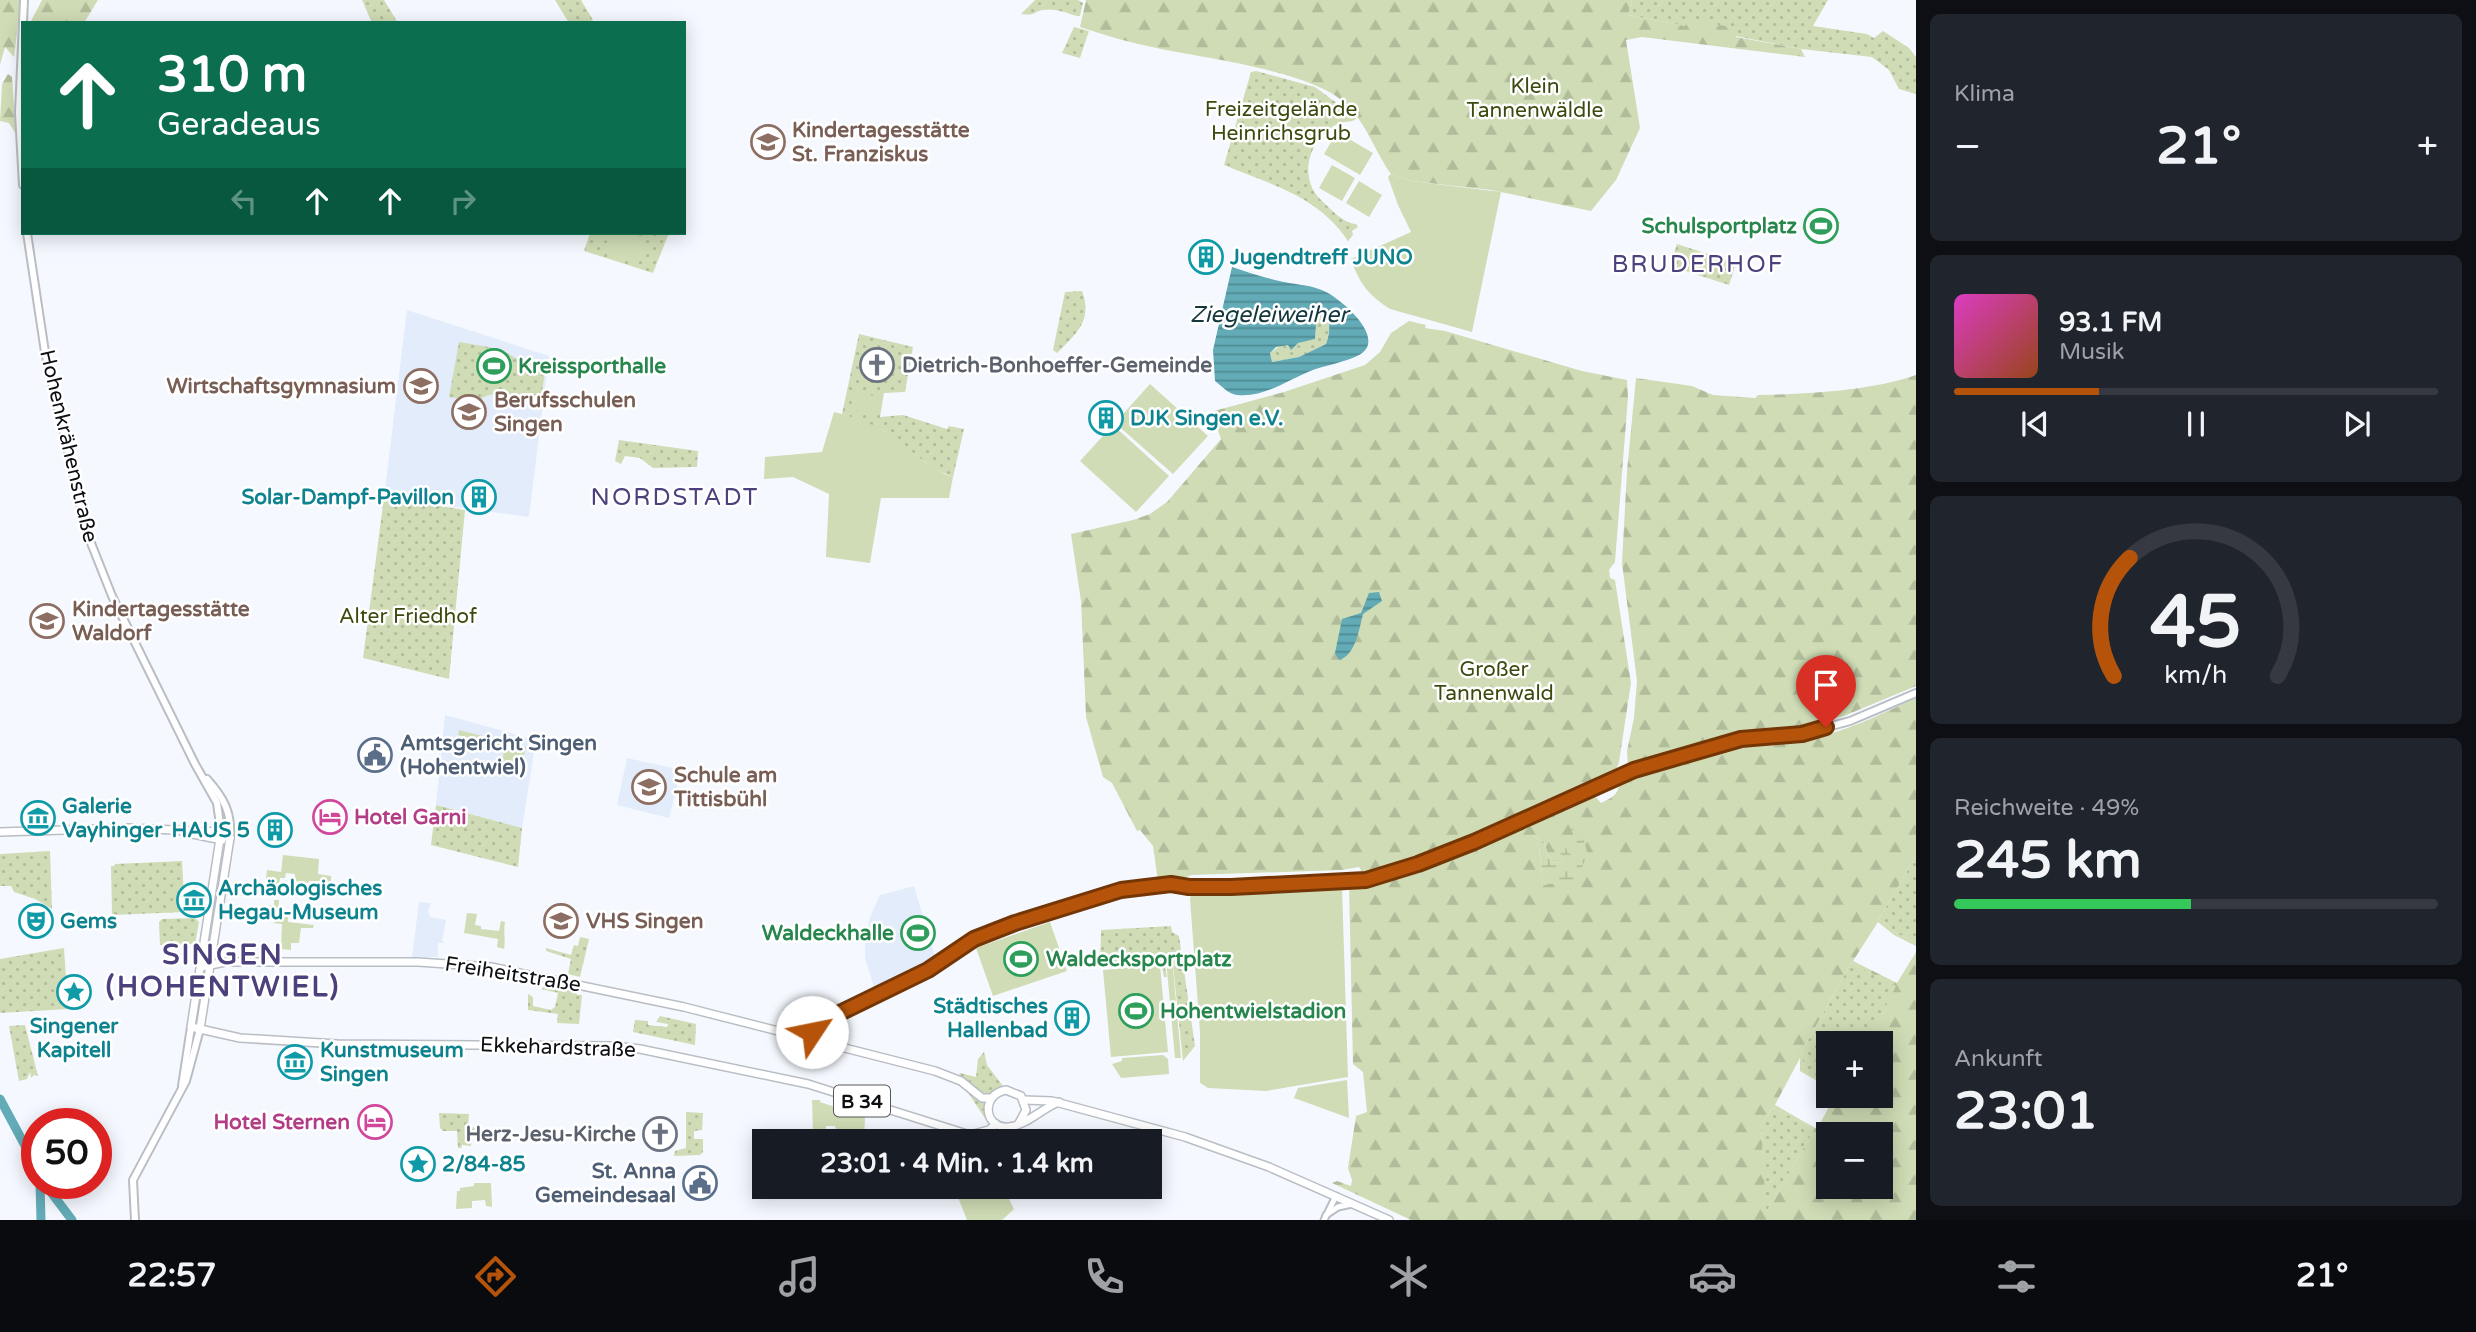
<!DOCTYPE html>
<html lang="de">
<head>
<meta charset="utf-8">
<style>
	body { margin:0; font-family:"Varela Round",sans-serif; background:#20242c; color:#f1f3f6; height:100vh; display:flex; flex-direction:column; font-size:26px; white-space:nowrap }
	* { box-sizing:border-box; margin:0 }
	p { font-size:23px; color:#9ea1a6 }
	.icon { flex:none; width:38px; height:38px; fill:none; stroke:currentColor; stroke-width:2; stroke-linecap:round; stroke-linejoin:round }
	.map { position:relative; flex:1; overflow:hidden }
	.details { display:flex; flex-direction:column; gap:14px; padding:14px; background:#0d0f14; width:560px }
	.details>* { flex:none }
	.guide { position:absolute; left:21px; top:21px; width:665px; height:214px; border-radius:0px; box-shadow:0 4px 18px #0003; background:#0b6e4f; color:#fff; overflow:hidden }
	.buttons { position:absolute; left:1816px; top:1031px; display:grid; gap:14px }
	.buttons a { display:grid; place-items:center; width:77px; height:77px; border-radius:0px; background:#171b24; box-shadow:0 4px 18px #0003; font-size:35px }
	.speed { position:absolute; left:21px; top:1108px; display:flex; gap:14px; font-size:35px; font-weight:700; text-align:center }
	.speed>* { display:grid; place-content:center; width:91px; height:91px; border-radius:50%; background:#171b24; box-shadow:0 4px 18px #0003; line-height:1 }
	.speed .limit { border:10px solid #d22; background:#fff; color:#111 }
	.pin { position:absolute; display:grid; place-items:center; width:60px; height:60px; color:#fff; margin:-72px -30px; border-radius:50% 50% 50% 0; rotate:-45deg; box-shadow:0 0 7px #0007 }
	.pin .icon { rotate:45deg }
	.me { position:absolute; width:77px; margin:-38px; rotate:56deg; stroke-linejoin:round; filter:drop-shadow(0 0 5px #0008) }
	.turn { display:flex; align-items:center; gap:24px; height:147px; padding:0 21px; font-size:32px }
	.turn .icon { width:91px; height:91px; stroke-width:2.5 }
	.turn b { display:block; font-size:49px; line-height:60px }
	.lanes { display:flex; align-items:center; height:66px; padding:0 21px; background:#0003; justify-content:center; gap:35px; direction:ltr }
	.lanes .off { opacity:.35 }
	.big { font-size:52px; font-weight:700; line-height:1.1 }
	.details .widget { flex:1; display:flex; flex-direction:column; justify-content:center; gap:10px; min-width:0; padding:0 24px; border-radius:10px; background:#20242c }
	.details .dial { align-items:center; gap:0 }
	.dial svg { height:182px; overflow:visible; fill:none; stroke:#363941; stroke-width:7; stroke-linecap:round; text-anchor:middle }
	.dial text { fill:#f1f3f6; stroke:none }
	.song { display:flex; align-items:center; gap:21px }
	.cover { width:84px; height:84px; border-radius:10px; background:linear-gradient(135deg,hsl(310 70% 55%),hsl(20 70% 35%)) }
	.played { height:7px; border-radius:4px; background:linear-gradient(90deg,#b45309 30%,#363941 30%) }
	.keys { display:flex; justify-content:space-around; direction:ltr }
	.heat { display:flex; justify-content:space-between; align-items:center; font-size:38px; direction:ltr }
	.charge { height:10px; border-radius:5px; background:linear-gradient(90deg,#34c759 49%,#363941 0) }
	.trip { position:absolute; left:752px; top:1129px; width:410px; height:70px; border-radius:0px; background:#171b24; box-shadow:0 4px 18px #0003; font-weight:700; line-height:70px; text-align:center }
	.menu { display:flex; height:112px; justify-content:space-around; align-items:center; background:#090b0e; color:#9ea1a6 }
	.menu .icon { width:49px; height:49px }
	.menu .on { color:#b45309 }
	.menu b { font-size:32px; color:#f1f3f6 }
	main { display:flex; flex:1; min-height:0 }
	.map>svg:first-child { display:block }
</style>
</head>
<body>
<main>
<div class="map">
<svg width="1916" height="1220" viewBox="0 0 1916 1220">
	<defs>
		<pattern id="grass-dots" width="8" height="8" patternUnits="userSpaceOnUse" patternTransform="scale(1.75)"><rect width="8" height="8" fill="#cfdcb5"/><path d="M2 2h.1M6 6h.1" fill="none" stroke="#b1bc9b" stroke-width="1.8" stroke-linecap="round"/></pattern>
		<pattern id="forest-firs" width="22" height="20" patternUnits="userSpaceOnUse" patternTransform="scale(1.75)"><rect width="22" height="20" fill="#cfdcb5"/><path d="M5 1l3.5 6h-7zM16 11l3.5 6h-7z" fill="#b1bc9b"/></pattern>
		<pattern id="wetland-marsh" width="20" height="14" patternUnits="userSpaceOnUse" patternTransform="scale(1.75)"><rect width="20" height="14" fill="#cfdcb5"/><path d="M1 5h8M5 5V1M11 12h8M15 12V8" fill="none" stroke="#b1bc9b"/></pattern>
		<pattern id="water-rules" width="6" height="5" patternUnits="userSpaceOnUse" patternTransform="scale(1.75)"><rect width="6" height="5" fill="#62abb7"/><path d="M0 2.5h6" fill="none" stroke="#4f8a93"/></pattern>
	</defs>
	<rect width="100%" height="100%" fill="#f5f9ff"/>
	<!-- built -->
	<g fill="#e3ecfa">
		<path d="M407 310 549 356 529 517 384 497Z"/>
		<path d="M445 715 536 740 522 828 436 805Z"/>
		<path d="M627 758 681 770 669 818 617 805Z"/>
		<path d="M914 886 937 963 877 996 865 958V941L870 917 880 895Z"/>
		<path d="M419 902 431 903 428 911 430 917 446 920 442 941 444 943H438V957H412Z"/>
	</g>
	<!-- grass -->
	<g fill="url(#grass-dots)">
		<path d="M362 0H384L398 23H372Z"/>
		<path d="M555 0H581L593 20 589 23H569Z"/>
		<path d="M1035 0H1078L1083 3 1080 16H1077C1066 13 1056 8 1043 10 1031 12 1037 16 1021 14Z"/>
		<path d="M1632 0H1828L1813 26 1867 34 1874 38 1883 31 1909 48 1916 57V94L1899 89 1889 70 1872 57 1801 49 1628 15Z"/>
		<path d="M1074 27 1089 31 1080 58 1062 53Z"/>
		<path d="M1256 71 1315 87 1357 118C1352 123 1345 121 1337 124 1309 139 1298 176 1320 199 1330 208 1342 223 1356 224L1358 227 1352 231 1353 235 1348 241C1318 196 1272 185 1224 165L1251 72Z"/>
		<path d="M590 233H669L653 273 584 251Z"/>
		<path d="M1677 244 1736 263 1729 285 1670 266Z"/>
		<path d="M1082 291C1093 319 1077 334 1057 353L1053 350 1065 292Z"/>
		<path d="M1317 312 1325 313C1331 323 1330 333 1326 344L1299 357 1272 362 1270 353 1281 345 1315 339Z"/>
		<path d="M859 334 913 347 905 392 884 393 880 417 903 415 947 429 949 426 964 429 953 477 934 469 884 431 842 414Z"/>
		<path d="M459 342 500 349 517 359 546 364 541 399C524 397 491 387 479 401L449 397Z"/>
		<path d="M619 440 698 451 697 467 653 468 640 458 625 456 621 464 615 461Z"/>
		<path d="M384 497 465 510 449 679 363 658Z"/>
		<path d="M436 805 522 828 518 867 431 845Z"/>
		<path d="M50 851 52 909 35 899 14 892 11 886H0V854Z"/>
		<path d="M1916 856V943L1898 934 1879 919Z"/>
		<path d="M182 861 185 912 112 915 111 866H114L115 864Z"/>
		<path d="M195 918 199 922 195 944 160 945 159 922 162 919Z"/>
		<path d="M1171 926 1172 932 1179 936 1195 1046 1183 1061 1172 956 1163 957 1167 977H1164L1161 962 1100 968 1101 930Z"/>
		<path d="M580 937 589 939 580 977 568 974 571 959 546 951V948L571 955 574 945 578 946Z"/>
		<path d="M64 948 68 1009 0 1013V959Z"/>
		<path d="M1851 963 1897 986 1867 1043H1829V1085L1802 1071 1803 1049Z"/>
		<path d="M547 984 576 990 577 995H582L579 1024 557 1023 558 1014 528 1010V994L533 997V1006L551 1010 555 1007 558 993 541 989Z"/>
		<path d="M660 1016 696 1024 695 1045 633 1032 635 1020 648 1021V1025L667 1027 668 1024 656 1022Z"/>
		<path d="M25 1025 38 1076 34 1075 31 1078 30 1072 27 1079 19 1081 9 1026Z"/>
		<path d="M984 1052 987 1065 1006 1090 991 1098 992 1120 988 1123 967 1091 969 1088 957 1079 960 1073 976 1077 978 1059Z"/>
		<path d="M1773 1107C1786 1116 1802 1120 1814 1130L1765 1214 1761 1125Z"/>
		<path d="M686 1112 703 1113 702 1130 694 1131V1139H703V1152L700 1155 674 1156 675 1151 686 1148Z"/>
		<path d="M439 1113 469 1114 468 1127 482 1128V1134H472L471 1146 462 1145 461 1148H458L457 1131H443L440 1128Z"/>
	</g>
	<!-- forest -->
	<g fill="url(#forest-firs)" fill-rule="evenodd">
		<path d="M0 0H21L14 57 5 47 0 65Z"/>
		<path d="M42 0H98L84 23H30Z"/>
		<path d="M1086 0H1632L1628 15 1685 26 1691 19 1730 27 1736 37 1801 49 1805 57 1642 37 1626 40 1640 128 1616 180 1591 211 1491 190 1411 181 1391 174C1374 150 1367 124 1345 103 1310 70 1201 58 1152 47 1128 42 1104 35 1080 27Z"/>
		<path d="M8 74 12 77 16 134 9 123 0 121 2 84Z"/>
		<path d="M1409 321 1426 325 1425 328 1445 331 1582 371 1627 380 1628 397 1615 562 1609 570 1610 578 1615 580 1631 683 1619 762 1615 773 1476 838 1475 833 1470 836V841L1399 866 1363 874 1359 867 1342 870 1192 875 1183 878 1158 881 1153 846 1140 830 1137 831 1112 783 1103 777 1086 717 1081 601 1071 534 1133 520 1150 514 1167 502 1221 439 1212 414 1214 411 1284 392 1365 365 1380 352 1391 333Z"/>
		<path d="M1916 375V686L1844 716 1786 730 1739 732 1628 768 1627 751 1634 718 1637 681 1622 563 1627 471 1636 378 1692 386 1713 395 1755 398 1758 395C1806 394 1871 391 1916 375Z"/>
		<path d="M1916 698V856L1879 919 1898 934 1916 943V946L1894 935 1878 922 1853 961 1897 983 1916 952V1220H1411L1332 1183 1337 1181 1351 1186 1352 1180 1348 1168 1356 1116 1367 1112 1363 1072 1353 1064 1349 885C1425 876 1516 827 1586 794L1592 793 1601 803C1614 797 1619 794 1620 779 1657 765 1705 747 1745 743 1772 739 1798 742 1825 735 1856 727 1887 711 1916 698ZM1554 834 1573 857 1580 852 1553 883 1543 885 1539 847 1532 835 1544 842 1551 863 1564 862ZM1851 963 1896 986 1867 1043H1881V1096H1835L1817 1129 1775 1105 1800 1058V1071L1829 1088V1085L1803 1071V1049ZM1773 1107C1785 1116 1803 1121 1814 1130L1766 1212 1761 1125ZM1829 1134H1881V1186H1829Z"/>
	</g>
	<!-- wetland -->
	<path fill="url(#wetland-marsh)" d="M1571 828 1581 833 1588 854 1576 880 1543 885 1539 847 1530 834 1544 842 1551 863 1564 862 1552 831 1573 857 1579 852Z"/>
	<!-- garden -->
	<g fill="#cfdcb5">
		<path d="M1337 132 1373 153 1360 175 1324 154Z"/>
		<path d="M1332 165 1355 178 1342 201 1319 188Z"/>
		<path d="M1391 174 1411 181 1501 192 1472 332 1390 309C1370 297 1358 282 1351 259L1411 232 1398 205 1388 177Z"/>
		<path d="M1359 181 1382 195 1369 217 1346 203Z"/>
		<path d="M1809 210 1840 222 1833 241 1802 229Z"/>
		<path d="M595 233H636V237L644 236 647 255 612 260 609 240 596 242Z"/>
		<path d="M1150 384 1208 436 1173 474 1115 423Z"/>
		<path d="M855 391 882 398 877 416 850 409Z"/>
		<path d="M834 412C855 417 876 424 894 438 914 452 930 470 953 477L949 498H881L870 563 826 557 829 494 793 477 764 479 765 457 822 452Z"/>
		<path d="M1113 425 1169 476 1136 512 1080 461Z"/>
		<path d="M459 730 526 747 520 771 501 766 505 747 458 735Z"/>
		<path d="M283 855 319 859 318 874 331 876V881L327 882 309 881 308 883 294 881 295 874 286 873 285 878H280L279 889 271 888 272 880 266 879 267 870 281 872Z"/>
		<path d="M1342 887 1348 1077 1266 1091 1208 1088 1200 1083V1032L1190 899 1192 891Z"/>
		<path d="M274 900H279L278 916 288 917V922L314 925 313 928H301L299 943H291V950L281 949 282 924 274 923V915L269 914 270 905H274Z"/>
		<path d="M467 913 477 914 475 925 481 926V929L499 931 501 921 505 922C503 934 506 938 504 949L497 947 498 939 464 933Z"/>
		<path d="M1050 922 1067 971 993 996 976 948Z"/>
		<path d="M1172 958 1181 1058H1175L1166 959Z"/>
		<path d="M1160 965 1168 1052 1111 1057 1103 970Z"/>
		<path d="M1163 1055 1168 1059 1169 1074 1121 1078 1112 1064 1122 1061V1058Z"/>
		<path d="M1347 1080 1349 1118 1294 1098 1298 1088Z"/>
		<path d="M812 1100H820V1102L865 1117 864 1141H849L847 1131 836 1130 835 1126H826L825 1134 813 1133Z"/>
		<path d="M474 1183H491L492 1207 486 1206 485 1200 472 1201V1208L456 1209 457 1191H460V1188L474 1186Z"/>
		<path d="M954 1187H1008L1009 1189 1006 1193 1014 1209 1002 1220H967Z"/>
	</g>
	<!-- water -->
	<g fill="url(#water-rules)" fill-rule="evenodd">
		<path d="M1232 267C1249 273 1266 278 1284 282 1298 285 1313 285 1326 292 1342 300 1388 339 1359 355 1344 363 1324 365 1308 372 1286 381 1263 398 1237 395 1228 394 1222 386 1215 381L1213 350ZM1317 312 1325 313C1331 323 1330 333 1326 344L1299 357 1272 362 1270 353 1276 347 1288 345 1291 350 1298 343 1315 339Z"/>
		<path d="M1379 592 1382 601 1363 614C1359 629 1356 655 1339 660L1335 653 1342 619 1361 613 1369 593Z"/>
	</g>
	<g fill="none" stroke-linecap="round" stroke-linejoin="round">
		<!-- river -->
		<g stroke="#62abb7" stroke-width="9">
			<path d="M0 1099 37 1168"/>
			<path d="M40 1183 41 1220"/>
			<path d="M44 1183 72 1220"/>
		</g>
		<!-- tertiary casing -->
		<g stroke="#b9bec5" stroke-width="9">
			<g id="tertiary">
				<path d="M1326 1215 1338 1207 1352 1204"/>
				<path d="M1324 1220 1336 1196"/>
			</g>
		</g>
		<!-- secondary casing -->
		<g stroke="#b9bec5" stroke-width="10">
			<g id="secondary">
				<path d="M23 185 19 113 24 0"/>
				<path d="M27 233 45 352 87 533 112 596 195 764 217 803 221 832"/>
				<path d="M207 779C224 798 232 813 230 838"/>
				<path d="M797 1035 928 970 974 939 1015 923 1083 901 1121 890 1171 884 1202 887H1231L1366 880 1418 864 1474 842 1635 770 1741 739 1802 734 1850 721 1916 693"/>
				<path d="M182 1086 191 1027"/>
				<path d="M135 1220 133 1180 186 1081 200 1029"/>
			</g>
		</g>
		<!-- primary casing -->
		<g stroke="#b9bec5" stroke-width="10">
			<g id="primary">
				<path d="M0 832 128 828 221 832 230 838"/>
				<path d="M183 832 222 840"/>
				<path d="M221 832 191 1027 240 1038 337 1044 613 1046 640 1049 808 1084 970 1135 989 1130 996 1124"/>
				<path d="M201 967 225 962H418L491 967 684 1007 935 1071 961 1081 982 1098H991"/>
				<path d="M200 1029 230 838"/>
				<path d="M1024 1100 1052 1101 1185 1137 1269 1167 1389 1220"/>
				<path d="M1019 1123 1026 1110 1021 1096 1006 1090C979 1095 985 1130 1009 1127 1027 1125 1042 1108 1059 1102"/>
			</g>
		</g>
		<!-- tertiary -->
		<use href="#tertiary" stroke="#fff" stroke-width="5"/>
		<!-- secondary -->
		<use href="#secondary" stroke="#fff" stroke-width="6"/>
		<!-- primary -->
		<use href="#primary" stroke="#fff" stroke-width="7"/>
	</g>
	<g fill="none" stroke-linecap="round" stroke-linejoin="round">
		<!-- route casing -->
		<g stroke="#753606" stroke-width="18">
			<path id="route" d="M812 1032 813 1026 928 970 974 939 1015 923 1121 890 1171 884 1189 887H1231L1366 880 1418 864 1474 842 1634 770 1741 739 1802 734 1826 727"/>
		</g>
		<!-- route -->
		<use href="#route" stroke="#b45309" stroke-width="12"/>
	</g>
	<!-- icons -->
	<defs>
		<g id="school-ring" transform="scale(1.75)"><circle r="9.5" fill="#fff" stroke="#8d6e63" stroke-width="1.5"/><path d="M0-5L7-2L0 1L-7-2ZM-4 1L0 2.5L4 1V4Q0 6-4 4Z" fill="#8d6e63"/></g>
		<g id="stadium-ring" transform="scale(1.75)"><circle r="9.5" fill="#fff" stroke="#2e9e5b" stroke-width="1.5"/><path d="M0-5a6.5 5 0 1 0 0 10a6.5 5 0 1 0 0-10ZM-3.5-1.8h7v3.6h-7Z" fill="#2e9e5b"/></g>
		<g id="building-ring" transform="scale(1.75)"><circle r="9.5" fill="#fff" stroke="#0f9aa8" stroke-width="1.5"/><path d="M-4-6H4V6H1V3H-1V6H-4ZM-2.5-4.3h1.7v1.8h-1.7ZM.8-4.3h1.7v1.8H.8ZM-2.5-1h1.7V.8h-1.7ZM.8-1h1.7V.8H.8Z" fill="#0f9aa8"/></g>
		<g id="church-ring" transform="scale(1.75)"><circle r="9.5" fill="#fff" stroke="#6b7280" stroke-width="1.5"/><path d="M-1.2-6h2.4v3.5h3.3v2.4h-3.3V6h-2.4V-.1h-3.3v-2.4h3.3Z" fill="#6b7280"/></g>
		<g id="civic-ring" transform="scale(1.75)"><circle r="9.5" fill="#fff" stroke="#5c6f8a" stroke-width="1.5"/><path d="M-.6-6.5H3V-4.5H.6V-3L4-1V1h2V6H-6V1h2V-1L-.6-3ZM-1.2 2.5V6h2.4V2.5Z" fill="#5c6f8a"/></g>
		<g id="hotel-ring" transform="scale(1.75)"><circle r="9.5" fill="#fff" stroke="#d1479c" stroke-width="1.5"/><path d="M-6-4.5h1.5V1H6V5H4.5V3h-9V5H-6ZM-4 0a1.8 1.8 0 1 1 3.6 0ZM.5 0V-2.5h3Q6-2.5 6 0Z" fill="#d1479c"/></g>
		<g id="museum-ring" transform="scale(1.75)"><circle r="9.5" fill="#fff" stroke="#0f9aa8" stroke-width="1.5"/><path d="M0-6L6-3V-2H-6V-3ZM-5-1h2V3h-2ZM-1-1h2V3h-2ZM3-1h2V3H3ZM-6 4H6V6H-6Z" fill="#0f9aa8"/></g>
		<g id="theatre-ring" transform="scale(1.75)"><circle r="9.5" fill="#fff" stroke="#0f9aa8" stroke-width="1.5"/><path d="M-5-5.5Q0-4 5-5.5V0Q5 5 0 6Q-5 5-5 0ZM-3.3-2.5H-1v1.5H-3.3ZM1-2.5H3.3v1.5H1ZM-2.8 1Q0 5.5 2.8 1Z" fill="#0f9aa8"/></g>
		<g id="sight-ring" transform="scale(1.75)"><circle r="9.5" fill="#fff" stroke="#0f9aa8" stroke-width="1.5"/><path d="M0-6L1.8-2.2L6-1.7L2.9 1.2L3.7 5.4L0 3.3L-3.7 5.4L-2.9 1.2L-6-1.7L-1.8-2.2Z" fill="#0f9aa8"/></g>
	</defs>
	<g fill-rule="evenodd">
		<use href="#school-ring" x="768" y="142"/>
		<use href="#stadium-ring" x="1821" y="226"/>
		<use href="#building-ring" x="1206" y="257"/>
		<use href="#church-ring" x="877" y="365"/>
		<use href="#stadium-ring" x="494" y="366"/>
		<use href="#school-ring" x="421" y="386"/>
		<use href="#school-ring" x="469" y="412"/>
		<use href="#building-ring" x="1106" y="418"/>
		<use href="#building-ring" x="479" y="497"/>
		<use href="#school-ring" x="47" y="621"/>
		<use href="#civic-ring" x="375" y="755"/>
		<use href="#school-ring" x="649" y="787"/>
		<use href="#hotel-ring" x="330" y="817"/>
		<use href="#museum-ring" x="38" y="818"/>
		<use href="#building-ring" x="275" y="830"/>
		<use href="#museum-ring" x="194" y="900"/>
		<use href="#theatre-ring" x="36" y="921"/>
		<use href="#school-ring" x="561" y="921"/>
		<use href="#stadium-ring" x="918" y="933"/>
		<use href="#stadium-ring" x="1021" y="959"/>
		<use href="#sight-ring" x="74" y="992"/>
		<use href="#stadium-ring" x="1136" y="1011"/>
		<use href="#building-ring" x="1072" y="1018"/>
		<use href="#museum-ring" x="295" y="1062"/>
		<use href="#hotel-ring" x="375" y="1122"/>
		<use href="#church-ring" x="660" y="1134"/>
		<use href="#sight-ring" x="418" y="1164"/>
		<use href="#civic-ring" x="700" y="1183"/>
	</g>
	<g text-anchor="middle" stroke-width="5" stroke-linejoin="round" paint-order="stroke">
		<!-- shield labels -->
		<rect fill="#fff" stroke="#565759" stroke-width="2" x="834" y="1085.5" width="56" height="31" rx="5"/>
		<g font-size="19" font-weight="bold" fill="#0e0f12">
			<text x="862" y="1108">B 34</text>
		</g>
		<!-- park labels -->
		<g font-size="21" fill="#3b4a0e" stroke="#fff">
			<text x="1535" y="93">Klein<tspan x="1535" dy="24">Tannenwäldle</tspan></text>
			<text x="1281" y="116">Freizeitgelände<tspan x="1281" dy="24">Heinrichsgrub</tspan></text>
			<text x="408" y="623">Alter Friedhof</text>
			<text x="1494" y="676">Großer<tspan x="1494" dy="24">Tannenwald</tspan></text>
		</g>
		<!-- education labels -->
		<g font-size="21" font-weight="bold" fill="#785e54" stroke="#fff" text-anchor="start">
			<text x="792" y="137">Kindertagesstätte<tspan x="792" dy="24">St. Franziskus</tspan></text>
			<text x="396" y="393" text-anchor="end">Wirtschaftsgymnasium</text>
			<text x="494" y="407">Berufsschulen<tspan x="494" dy="24">Singen</tspan></text>
			<text x="72" y="616">Kindertagesstätte<tspan x="72" dy="24">Waldorf</tspan></text>
			<text x="674" y="782">Schule am<tspan x="674" dy="24">Tittisbühl</tspan></text>
			<text x="586" y="928">VHS Singen</text>
		</g>
		<!-- leisure labels -->
		<g font-size="21" font-weight="bold" fill="#27864d" stroke="#fff" text-anchor="start">
			<text x="1797" y="233" text-anchor="end">Schulsportplatz</text>
			<text x="518" y="373">Kreissporthalle</text>
			<text x="894" y="940" text-anchor="end">Waldeckhalle</text>
			<text x="1046" y="966">Waldecksportplatz</text>
			<text x="1160" y="1018">Hohentwielstadion</text>
		</g>
		<!-- culture labels -->
		<g font-size="21" font-weight="bold" fill="#0d838f" stroke="#fff" text-anchor="start">
			<text x="1230" y="264">Jugendtreff JUNO</text>
			<text x="1130" y="425">DJK Singen e.V.</text>
			<text x="454" y="504" text-anchor="end">Solar-Dampf-Pavillon</text>
			<text x="62" y="813">Galerie<tspan x="62" dy="24">Vayhinger</tspan></text>
			<text x="250" y="837" text-anchor="end">HAUS 5</text>
			<text x="218" y="895">Archäologisches<tspan x="218" dy="24">Hegau-Museum</tspan></text>
			<text x="60" y="928">Gems</text>
			<text x="1048" y="1013" text-anchor="end">Städtisches<tspan x="1048" dy="24">Hallenbad</tspan></text>
			<text x="74" y="1033" text-anchor="middle">Singener<tspan x="74" dy="24">Kapitell</tspan></text>
			<text x="320" y="1057">Kunstmuseum<tspan x="320" dy="24">Singen</tspan></text>
			<text x="442" y="1171">2/84-85</text>
		</g>
		<!-- worship labels -->
		<g font-size="21" font-weight="bold" fill="#5b616d" stroke="#fff" text-anchor="start">
			<text x="902" y="372">Dietrich-Bonhoeffer-Gemeinde</text>
			<text x="636" y="1141" text-anchor="end">Herz-Jesu-Kirche</text>
		</g>
		<!-- street labels -->
		<g font-size="21" fill="#0e0f12" stroke="#fff">
			<text transform="translate(69 446) rotate(77)" y="7">Hohenkrähenstraße</text>
			<text transform="translate(513 974) rotate(9)" y="7">Freiheitstraße</text>
			<text transform="translate(558 1047) rotate(2)" y="7">Ekkehardstraße</text>
		</g>
		<!-- service labels -->
		<g font-size="21" font-weight="bold" fill="#4e5e75" stroke="#fff" text-anchor="start">
			<text x="400" y="750">Amtsgericht Singen<tspan x="400" dy="24">(Hohentwiel)</tspan></text>
			<text x="676" y="1178" text-anchor="end">St. Anna<tspan x="676" dy="24">Gemeindesaal</tspan></text>
		</g>
		<!-- hotel labels -->
		<g font-size="21" font-weight="bold" fill="#b23c85" stroke="#fff" text-anchor="start">
			<text x="354" y="824">Hotel Garni</text>
			<text x="350" y="1129" text-anchor="end">Hotel Sternen</text>
		</g>
		<!-- water labels -->
		<g font-size="23" font-style="italic" fill="#13373d" stroke="#fff">
			<text x="1269" y="322">Ziegeleiweiher</text>
		</g>
		<!-- quarter labels -->
		<g font-size="24" letter-spacing="2" fill="#4c407d" stroke="#fff">
			<text x="1698" y="272">BRUDERHOF</text>
			<text x="675" y="505">NORDSTADT</text>
		</g>
		<!-- district labels -->
		<g font-size="28" font-weight="bold" letter-spacing="2" fill="#4c407d" stroke="#fff">
			<text x="223" y="964">SINGEN<tspan x="223" dy="32">(HOHENTWIEL)</tspan></text>
		</g>
	</g>
</svg>
<div class="buttons">
<a>+</a>
<a>−</a>
</div>
<div class="speed"><div class="limit">50</div></div>
<div class="pin" style="left:1826px;top:727px;background:#d93025"><svg class="icon" aria-label="arrive" viewBox="0 0 24 24"><path d="M6 21V4h12l-3 4 3 4H6"/></svg></div>
<svg class="me" style="left:812px;top:1032px" viewBox="-20 -20 40 40"><circle r="19" fill="#fff"/><path d="M0-13L10 11 0 6-10 11z" fill="#b45309"/></svg>
<div class="trip">23:01 · 4 Min. · 1.4 km</div>
<div class="guide">
<div class="turn"><svg class="icon" aria-label="ahead" viewBox="0 0 24 24"><path d="M12 20V5M6 11l6-6 6 6"/></svg><div><b>310 m</b>Geradeaus</div></div>
<div class="lanes"><svg class="icon off" aria-label="left" viewBox="0 0 24 24"><path d="M17 20v-9H6M10 6l-5 5 5 5"/></svg><svg class="icon" aria-label="ahead" viewBox="0 0 24 24"><path d="M12 20V5M6 11l6-6 6 6"/></svg><svg class="icon" aria-label="ahead" viewBox="0 0 24 24"><path d="M12 20V5M6 11l6-6 6 6"/></svg><svg class="icon off" aria-label="right" viewBox="0 0 24 24"><path d="M7 20v-9h11M14 6l5 5-5 5"/></svg></div>
</div>
</div>
<section class="details">
<div class="widget"><p>Klima</p>
<div class="heat"><a>−</a><b class="big">21°</b><a>+</a></div>
</div>
<div class="widget">
<div class="song"><i class="cover"></i><div><b>93.1 FM</b><p>Musik</p></div></div>
<div class="played"></div>
<div class="keys"><svg class="icon" aria-label="previous" viewBox="0 0 24 24"><path d="M18 5L8 12l10 7zM5 5v14"/></svg><svg class="icon" aria-label="pause" viewBox="0 0 24 24"><path d="M8 5v14M16 5v14"/></svg><svg class="icon" aria-label="next" viewBox="0 0 24 24"><path d="M6 5l10 7-10 7zM19 5v14"/></svg></div>
</div>
<div class="widget dial"><svg viewBox="0 0 100 80">
<path d="M14 69A42 42 0 1 1 86 69"/>
<path d="M14 69A42 42 0 0 1 21 17" stroke="#b45309"/>
<text x="50" y="56" font-size="32" font-weight="700">45</text>
<text x="50" y="72" font-size="11">km/h</text>
</svg></div>
<div class="widget"><p>Reichweite · 49%</p><b class="big">245 km</b><div class="charge"></div></div>
<div class="widget"><p>Ankunft</p><b class="big">23:01</b></div>
</section>
</main>
<nav class="menu">
<b>22:57</b>
<svg class="icon on" aria-label="directions" viewBox="0 0 24 24"><path d="M12 3l9 9-9 9-9-9zM9 14v-3h6M13 9l2 2-2 2"/></svg>
<svg class="icon" aria-label="music" viewBox="0 0 24 24"><path d="M9 18V5l10-2v13"/><circle cx="6" cy="18" r="3"/><circle cx="16" cy="16" r="3"/></svg>
<svg class="icon" aria-label="phone" viewBox="0 0 24 24"><path d="M5 4h4l2 5-3 2q2 4 5 5l2-3 5 2v4C11 20 4 13 5 4z"/></svg>
<svg class="icon" aria-label="climate" viewBox="0 0 24 24"><path d="M12 3v18M4 7l16 10M4 17L20 7"/></svg>
<svg class="icon" aria-label="car" viewBox="0 0 24 24"><path d="M5 17H2v-5l4-1 3-4h7l3 4 3 1v5h-3M9 17h6M6 11h13"/><circle cx="7" cy="17" r="2"/><circle cx="17" cy="17" r="2"/></svg>
<svg class="icon" aria-label="filters" viewBox="0 0 24 24"><path d="M4 7h16M4 17h16"/><circle cx="9" cy="7" r="2"/><circle cx="15" cy="17" r="2"/></svg>
<b>21°</b>
</nav>
</body>
</html>
